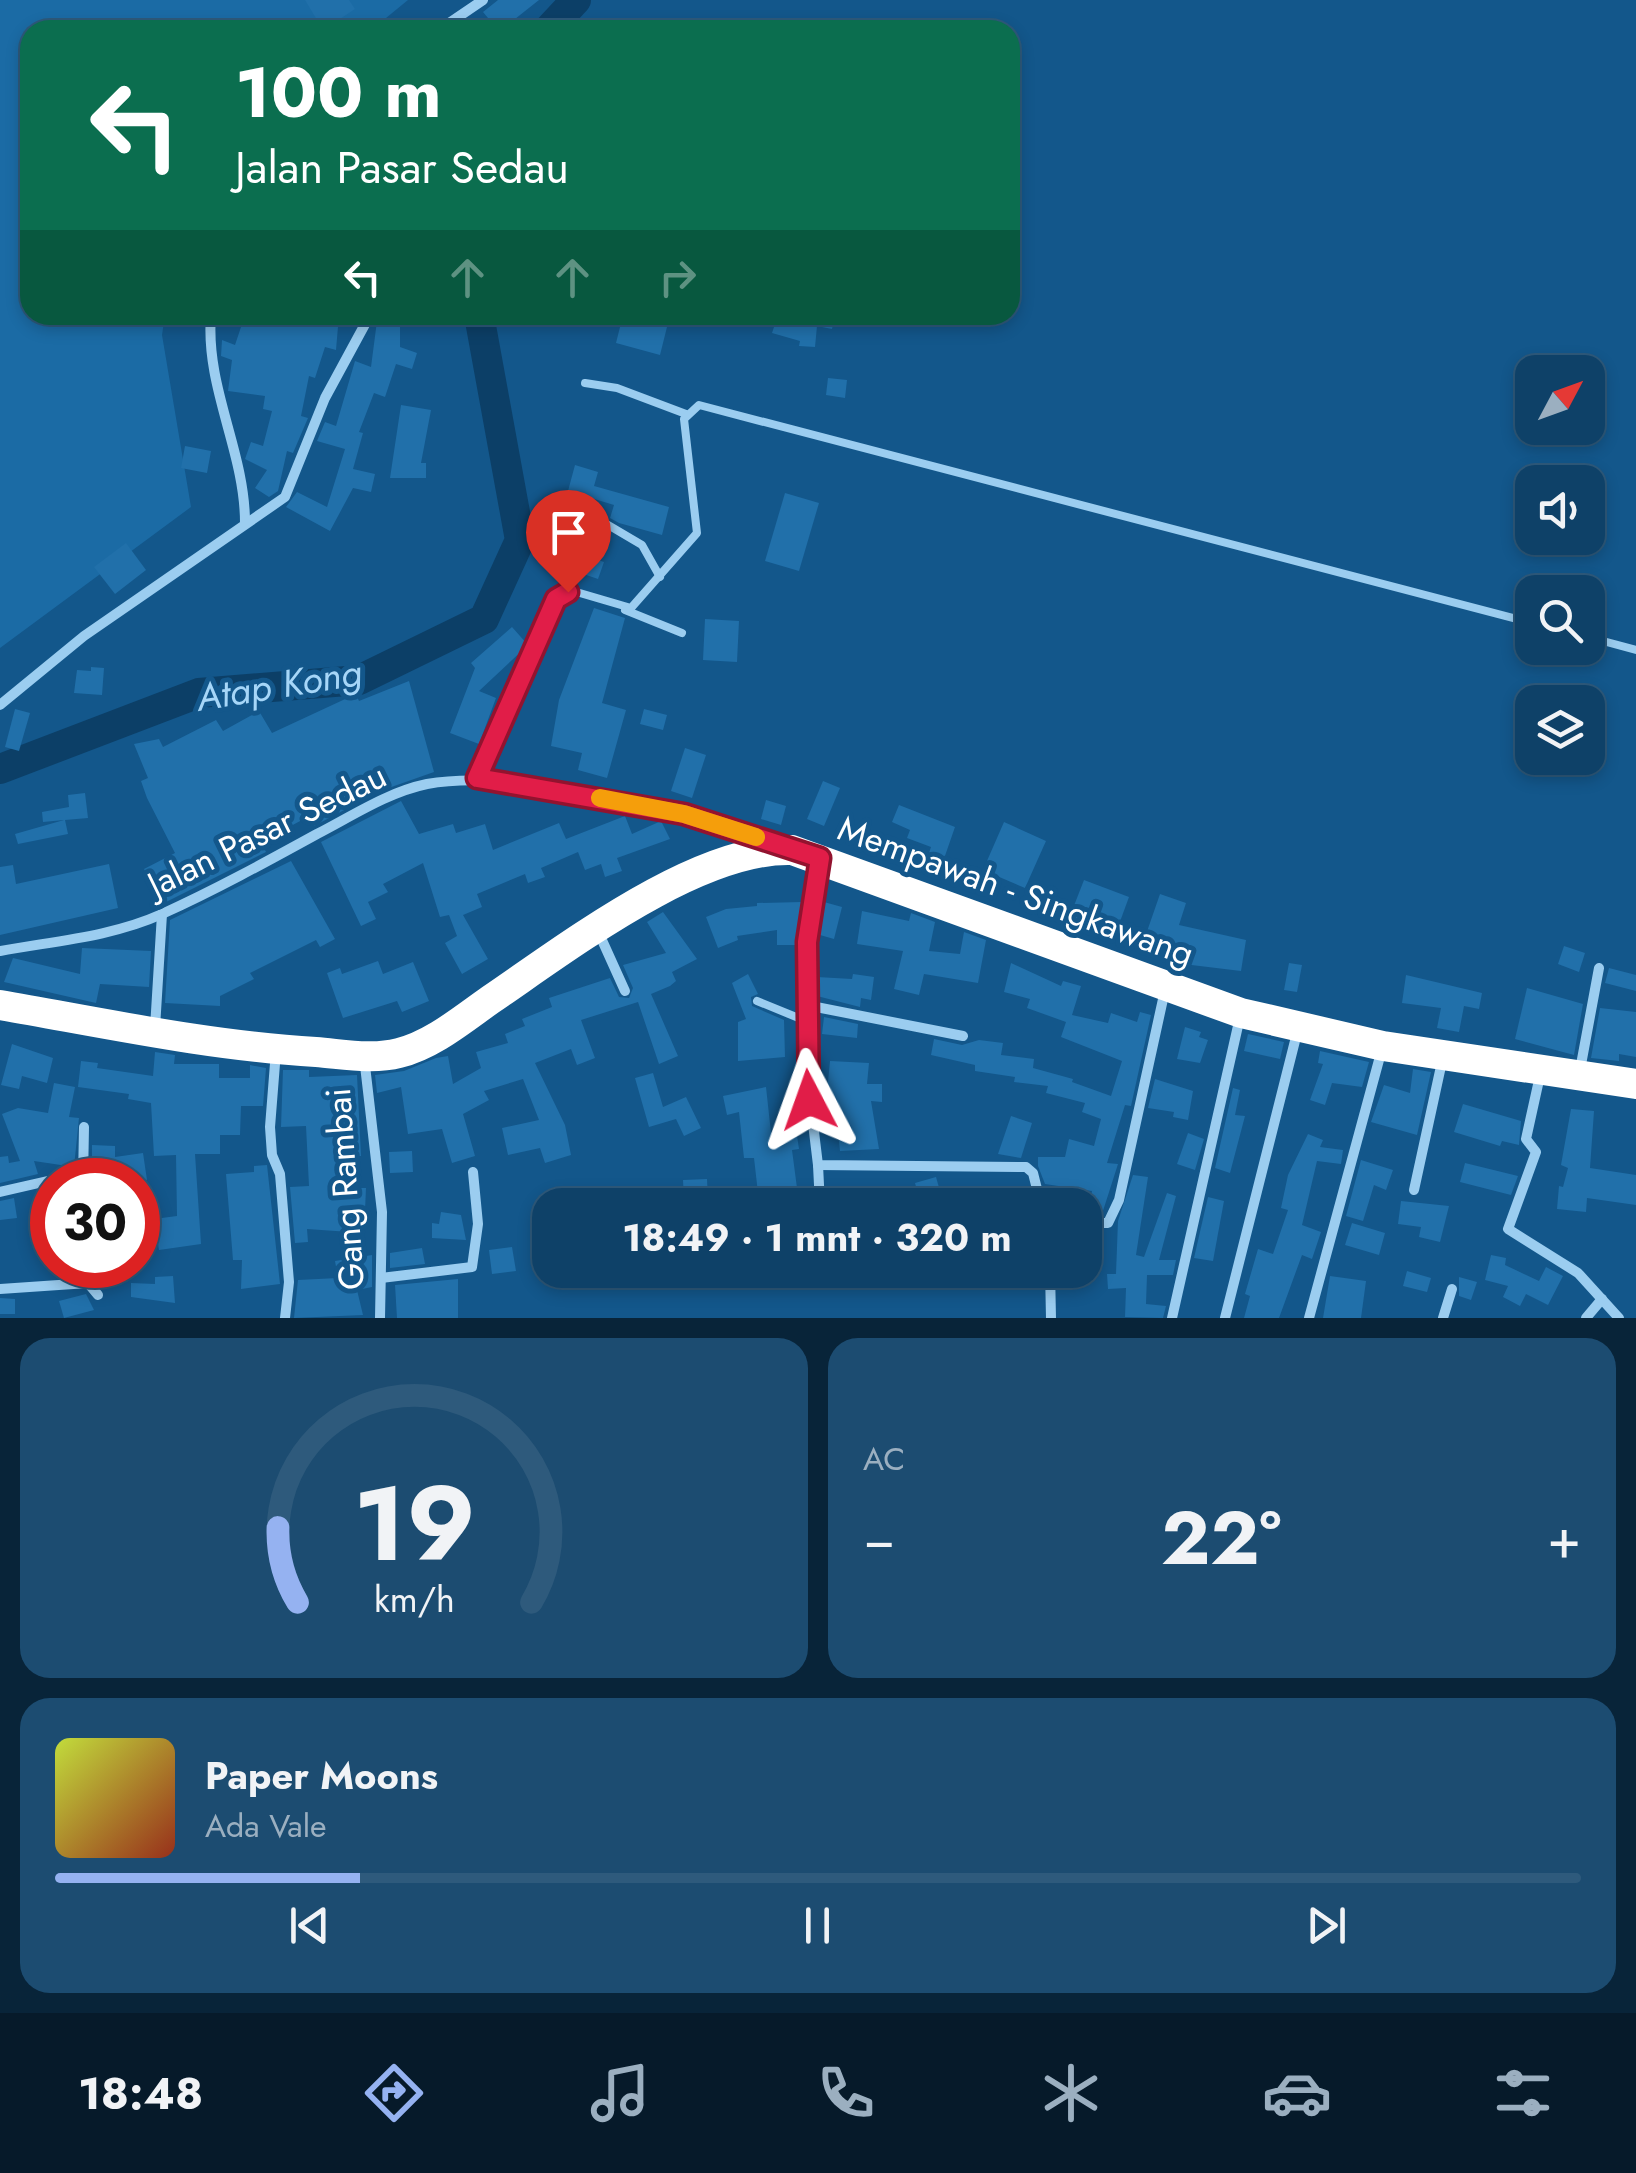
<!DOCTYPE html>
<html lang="id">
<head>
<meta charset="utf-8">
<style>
	body { margin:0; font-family:Jost,sans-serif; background:#1c4c71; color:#f1f3f6; height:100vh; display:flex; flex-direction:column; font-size:38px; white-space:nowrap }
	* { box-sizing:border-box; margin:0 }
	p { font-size:32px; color:#9bafc0 }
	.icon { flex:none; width:55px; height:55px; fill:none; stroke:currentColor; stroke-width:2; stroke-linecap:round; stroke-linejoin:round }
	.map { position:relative; height:1318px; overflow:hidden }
	.panel { display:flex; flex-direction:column; gap:20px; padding:20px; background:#082439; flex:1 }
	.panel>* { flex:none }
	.banner { position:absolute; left:20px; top:20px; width:1000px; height:305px; border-radius:30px; box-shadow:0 5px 15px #0003,0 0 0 2px #2e5a7c; background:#0b6e4f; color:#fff; overflow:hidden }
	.needle { width:65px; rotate:49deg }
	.controls { position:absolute; left:1515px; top:355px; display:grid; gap:20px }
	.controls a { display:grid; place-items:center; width:90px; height:90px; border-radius:20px; background:#0e4168; box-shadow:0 5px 15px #0003,0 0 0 2px #2e5a7c; font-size:50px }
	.speed { position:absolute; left:30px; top:1158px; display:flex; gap:20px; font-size:50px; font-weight:700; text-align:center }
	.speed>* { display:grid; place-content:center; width:130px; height:130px; border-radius:50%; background:#0e4168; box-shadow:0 5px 15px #0003,0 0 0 2px #2e5a7c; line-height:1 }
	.speed .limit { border:15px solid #d22; background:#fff; color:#111 }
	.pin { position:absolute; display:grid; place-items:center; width:85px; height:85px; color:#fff; margin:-102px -42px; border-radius:50% 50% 50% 0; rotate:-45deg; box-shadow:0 0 10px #0007 }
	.pin .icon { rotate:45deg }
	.me { position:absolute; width:110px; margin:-55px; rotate:356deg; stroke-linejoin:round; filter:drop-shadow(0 0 8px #0008) }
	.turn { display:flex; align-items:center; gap:35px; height:210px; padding:0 50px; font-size:45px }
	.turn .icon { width:130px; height:130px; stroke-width:2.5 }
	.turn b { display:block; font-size:70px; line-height:85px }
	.lanes { display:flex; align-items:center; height:95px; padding:0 50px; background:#0003; justify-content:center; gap:50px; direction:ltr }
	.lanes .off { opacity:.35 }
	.big { font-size:75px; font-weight:700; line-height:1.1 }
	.panel .tile { flex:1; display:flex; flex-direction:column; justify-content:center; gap:15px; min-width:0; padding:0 35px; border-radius:30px; background:#1c4c71 }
	.panel .dial { align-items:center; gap:0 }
	.dial svg { height:260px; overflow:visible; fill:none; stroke:#2e5a7c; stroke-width:7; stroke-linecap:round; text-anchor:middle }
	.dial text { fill:#f1f3f6; stroke:none }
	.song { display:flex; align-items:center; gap:30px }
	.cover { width:120px; height:120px; border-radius:15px; background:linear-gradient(135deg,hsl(70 70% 55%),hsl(10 70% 35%)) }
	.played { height:10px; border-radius:5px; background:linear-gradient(90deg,#95b2f1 20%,#2e5a7c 20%) }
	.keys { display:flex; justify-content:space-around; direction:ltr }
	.heat { display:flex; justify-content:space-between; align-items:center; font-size:55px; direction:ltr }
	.panel .tiles { flex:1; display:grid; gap:20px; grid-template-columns:1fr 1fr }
	.tile:last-child { grid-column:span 2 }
	.trip { position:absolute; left:532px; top:1188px; width:570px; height:100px; border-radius:30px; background:#0e4168; box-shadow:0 5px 15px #0003,0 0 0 2px #2e5a7c; font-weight:700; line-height:100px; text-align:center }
	.dock { display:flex; height:160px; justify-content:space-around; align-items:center; background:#061a2a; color:#9bafc0 }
	.dock .icon { width:70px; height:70px }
	.dock .active { color:#95b2f1 }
	.dock b { font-size:45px; color:#f1f3f6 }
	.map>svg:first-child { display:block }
</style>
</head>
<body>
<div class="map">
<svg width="1636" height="1318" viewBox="0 0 1636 1318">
	<rect width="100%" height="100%" fill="#13578b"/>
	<!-- green -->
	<path fill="#1b6ba5" d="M0 0H408L386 18 360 30H30V315H165L162 335 191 507 0 648Z"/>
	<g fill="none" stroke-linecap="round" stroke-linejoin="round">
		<!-- river -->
		<g stroke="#0c3f67" stroke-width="30">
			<path d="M548 30 576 0"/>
			<path d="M0 769 199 693 359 680 484 619 520 540 479 315"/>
		</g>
	</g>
	<!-- building -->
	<g fill="#2170aa">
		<path d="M305 0H349L355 9 323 30Z"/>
		<path d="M498 0H539L515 19 519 23 511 30H474L488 18 483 12Z"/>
		<path d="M245 315H298L296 322 323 327 326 315H339L336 350 325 347 315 378 309 376 301 416 308 418 293 453 287 451 278 491 269 497 255 488 267 470 245 459 251 442 263 446 272 411 263 409 265 396 228 391 232 360 221 356 222 340 235 345Z"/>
		<path d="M623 315H670L660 355 616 343Z"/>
		<path d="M778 315H835L832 329 817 326 815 347 799 346 800 341 772 333Z"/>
		<path d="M377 321H400V347L417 353 412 369 396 364 385 397 374 393 359 432 363 433 353 469 375 474 371 492 353 488 330 531 286 507 297 492 327 507 345 449 317 441 325 422 336 426 355 361 371 367Z"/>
		<path d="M828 378 847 380 845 398 826 395Z"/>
		<path d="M401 405 431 410 421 463H426V478H390Z"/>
		<path d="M185 446 211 451 207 473 181 468Z"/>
		<path d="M575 465 598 472 594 486 669 507 662 535 619 523 610 518 614 505 568 491Z"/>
		<path d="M785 493 819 503 799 571 765 561Z"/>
		<path d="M126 543 146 570 115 594 94 567Z"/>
		<path d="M563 548 604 562 598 579 557 565Z"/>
		<path d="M594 608 625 618 602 703 626 710 607 778 578 770 582 753 551 746 559 700Z"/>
		<path d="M705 619 739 621 737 662 703 660Z"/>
		<path d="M512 627 528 645 479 691 496 698 479 744 450 733 475 668 471 663Z"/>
		<path d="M91 667 104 668 102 695 74 693 77 670 91 671Z"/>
		<path d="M409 681 434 772 380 791 314 826 311 819 302 820 261 842 266 852 162 904 144 869 175 853 147 798 141 781 148 778 134 744 159 739 163 747 216 720 223 731 259 711 272 733 356 694 359 701Z"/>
		<path d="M15 709 30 713 19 751 5 747Z"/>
		<path d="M644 709 667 715 663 730 640 724Z"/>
		<path d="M685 748 706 755 692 798 671 791Z"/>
		<path d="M823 781 840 788 824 826 807 819Z"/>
		<path d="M85 793 88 818 65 820 68 834 18 844 15 834 64 820 43 822 42 812 69 807 68 795Z"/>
		<path d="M766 800 786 806 781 825 761 819Z"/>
		<path d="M401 801 419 834 453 824 456 833 485 824 493 850 559 823 566 839 625 816 632 834 661 821 670 839 617 858 622 871 605 877 601 864 585 870 578 852 541 868 545 877 528 883 525 874 477 894 482 907 463 915 488 959 462 974 445 943 457 936 449 915 440 917 423 863 383 884 388 892 368 902 376 919 361 926 321 842Z"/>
		<path d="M899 805 955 827 938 876 923 871 931 847 907 838 910 830 892 822Z"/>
		<path d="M1004 822 1046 841 1025 888 983 870Z"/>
		<path d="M291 861 335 939 320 947 316 940 250 973 254 979 220 996V1006L165 1003 170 920Z"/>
		<path d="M109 864 118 908 0 935V867L13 865 16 884Z"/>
		<path d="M1084 880 1129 897 1114 938 1068 921Z"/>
		<path d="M1160 894 1186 903 1179 925 1246 940 1241 971 1175 963 1177 954 1143 943Z"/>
		<path d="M802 902 801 945H777V930L737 936 738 940 718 948 706 917 726 909 757 906V903Z"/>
		<path d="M824 902 842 907 834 939 820 935Z"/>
		<path d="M862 911 909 921 911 913 935 922 929 951 960 954 964 932 986 940 978 983 924 974 919 995 894 989 903 951 857 944Z"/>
		<path d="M663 912 697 959 672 972 676 981 670 986 651 994 678 1056 659 1064 638 1002 581 1020 595 1058 577 1065 571 1049 535 1063 565 1125 571 1155 545 1163 540 1148 508 1155 502 1128 539 1120 523 1079 484 1091 489 1100 463 1114 475 1156 452 1163 442 1129 408 1134 401 1087 377 1093 375 1075 404 1071 436 1058 448 1056 453 1084 481 1068 476 1052 508 1043 505 1034 525 1026 522 1019 552 1007 549 998 610 978 619 997 629 998 633 988 623 965 666 953 647 922Z"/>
		<path d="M1564 946 1585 953 1579 972 1558 964Z"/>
		<path d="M82 948 151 951 149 987 100 984 96 1003 4 982 13 958 80 974Z"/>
		<path d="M378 961 383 974 413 962 429 1001 402 1012 397 1001 343 1018 327 973 340 968 342 974Z"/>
		<path d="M1011 963 1061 986 1063 981 1081 986 1072 1015 1108 1023 1111 1013 1137 1022 1140 1012 1151 1015 1131 1106 1125 1105 1107 1163 1118 1164 1102 1214H1087L1092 1191 1045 1184 1038 1166V1157H1065L1069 1139 1094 1146 1101 1119 1082 1112 1085 1103 1046 1093 1048 1086 1014 1082 1015 1077 975 1071V1065L931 1055 934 1039 962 1045 979 1040 1003 1043 1001 1055 1034 1059 1033 1068 1073 1079 1072 1082 1111 1096 1122 1061 1061 1037 1066 1022 1027 1008 1030 999 1004 992Z"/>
		<path d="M1289 963 1302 965 1297 992 1284 990Z"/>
		<path d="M1609 968 1636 975V991L1605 983Z"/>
		<path d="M748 974 758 994 751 997 752 1006 784 1020 785 1057 738 1061V1022L746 1019 732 983Z"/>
		<path d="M853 974 874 977 871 1000 861 998 860 1007 817 996V977L852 979Z"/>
		<path d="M1406 975 1482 993 1479 1009 1464 1006 1459 1032 1437 1028 1441 1008 1402 1003Z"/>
		<path d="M1527 988 1583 1004 1574 1055 1515 1039Z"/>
		<path d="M1600 1008 1636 1012V1057L1619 1054V1061L1591 1058Z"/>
		<path d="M824 1017 858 1024 857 1038 822 1034Z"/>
		<path d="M1185 1027 1201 1032 1199 1037 1208 1040 1200 1063 1177 1059Z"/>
		<path d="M1248 1034 1284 1042 1280 1059 1244 1051Z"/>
		<path d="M12 1044 53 1058 47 1083 22 1076 19 1089 1 1085Z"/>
		<path d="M1320 1051 1369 1062 1362 1087 1332 1083 1325 1105 1310 1100 1323 1064 1318 1063Z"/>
		<path d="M155 1052 175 1055 174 1064H219V1078H250V1065L266 1068 263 1106H241L240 1135H220V1154H195L201 1244 159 1250 154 1219 177 1216 176 1155 154 1156 151 1103 128 1099 129 1094 78 1087 81 1061 98 1063 97 1068 153 1076Z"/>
		<path d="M830 1061 869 1063 867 1084H882V1102L871 1101 879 1149 840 1151 835 1103H826Z"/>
		<path d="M1413 1069 1431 1072 1417 1135 1371 1122 1384 1085 1410 1093Z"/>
		<path d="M283 1070H309V1077L357 1075 361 1156H353L356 1188H366L364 1233 307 1229 308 1242 295 1243 290 1187 309 1186 306 1126 281 1127Z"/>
		<path d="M653 1073 663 1107 686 1097 701 1128 684 1136 676 1119 649 1127 635 1078Z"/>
		<path d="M1155 1079 1193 1091 1188 1120 1173 1117 1174 1112 1148 1108Z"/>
		<path d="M54 1083 75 1087 69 1117 79 1118 74 1167 34 1161 38 1174 0 1183V1157L8 1156 9 1163 20 1161 2 1114 18 1108 48 1113Z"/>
		<path d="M766 1087 771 1133 796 1129 799 1149 792 1150 797 1188 758 1193 754 1158H744L739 1112 727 1115 723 1096Z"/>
		<path d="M1233 1088 1240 1090 1235 1115 1245 1116 1230 1173 1215 1168Z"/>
		<path d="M1463 1104 1521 1121 1519 1145 1502 1141 1500 1146 1454 1132Z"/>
		<path d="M1571 1109 1594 1111 1590 1168 1636 1175V1205L1587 1198 1586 1212 1557 1209 1559 1186 1563 1187 1568 1168 1561 1165Z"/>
		<path d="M1011 1116 1032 1123 1021 1158 998 1154Z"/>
		<path d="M1188 1133 1204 1139 1195 1170 1177 1164Z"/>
		<path d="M1308 1134 1323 1140 1320 1147 1343 1150 1341 1164 1317 1161 1302 1225 1321 1232 1312 1259 1302 1255 1279 1318H1244L1250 1296 1245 1294 1258 1249 1273 1254 1288 1210 1281 1208 1288 1175Z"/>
		<path d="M92 1145 115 1146V1157L143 1153 147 1180 92 1171Z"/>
		<path d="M412 1151 413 1172 390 1173 389 1152Z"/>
		<path d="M1361 1160 1393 1170 1386 1190 1374 1185 1363 1221 1346 1216Z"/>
		<path d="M1465 1163 1518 1176 1511 1195 1460 1182Z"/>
		<path d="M267 1165 280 1284 241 1289 242 1260H233L226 1174 254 1172V1166Z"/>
		<path d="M1133 1175 1148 1177 1136 1255 1144 1257 1167 1193 1176 1196 1159 1260H1176L1173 1275H1147L1146 1304 1166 1306 1163 1318 1125 1317 1126 1288 1108 1289 1107 1274H1116L1118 1221Z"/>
		<path d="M936 1177 944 1205H921L915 1183Z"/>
		<path d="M707 1179 708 1199 684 1200 683 1180Z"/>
		<path d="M878 1189 880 1205H829L828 1197Z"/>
		<path d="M1208 1197 1224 1201 1213 1261 1194 1258Z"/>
		<path d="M14 1198 17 1218 0 1220V1201Z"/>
		<path d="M1401 1201 1449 1206 1440 1242 1419 1237 1421 1227 1398 1224Z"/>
		<path d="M441 1212 461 1215 466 1240 432 1238V1223L439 1224Z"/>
		<path d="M1352 1223 1385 1233 1379 1255 1345 1245Z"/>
		<path d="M512 1247 516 1271 492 1274 489 1250Z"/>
		<path d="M422 1248 425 1264 390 1268V1253Z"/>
		<path d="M372 1255V1287L357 1290 363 1315 294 1318 298 1280 338 1278 335 1261Z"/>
		<path d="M1491 1255 1506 1258 1505 1265 1539 1281 1546 1267 1563 1276 1548 1305 1526 1294 1520 1306 1503 1297 1508 1286 1485 1280Z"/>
		<path d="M1407 1271 1431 1278 1427 1292 1403 1286Z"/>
		<path d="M173 1276 175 1303 131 1297V1283L155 1284V1277Z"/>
		<path d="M1330 1276 1366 1281 1361 1318H1323Z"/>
		<path d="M1459 1277 1477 1282 1471 1300 1459 1296Z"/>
		<path d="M458 1279V1318H397L395 1285Z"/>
		<path d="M86 1294 94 1310 64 1318 59 1301Z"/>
		<path d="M0 1298 15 1299V1314H0Z"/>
	</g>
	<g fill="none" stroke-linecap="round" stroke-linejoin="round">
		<!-- lane -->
		<g stroke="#9bcdf0" stroke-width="8">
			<path d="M585 383 617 388 686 414"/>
			<path d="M581 509 642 545 660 577"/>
			<path d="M625 610 682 633"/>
			<path d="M1588 637 1636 650"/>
			<path d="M477 778 556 599 573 591 631 608 697 533 684 419 699 405 1532 623"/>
			<path d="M757 1001 806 1021"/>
		</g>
		<!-- street -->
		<g stroke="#9bcdf0" stroke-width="10">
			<path d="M439 30 483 0"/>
			<path d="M211 315C205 388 245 451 245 523"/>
			<path d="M0 705 84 636 285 497 325 398 370 315"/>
			<path d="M820 863C803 966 804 1062 818 1165L1026 1167 1033 1173 1041 1205"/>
			<path d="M597 929 625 991"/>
			<path d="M0 951C54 941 111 937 162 914 215 890 266 862 317 834 352 816 388 792 427 784 515 768 682 810 768 841"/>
			<path d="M806 1005 963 1036"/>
			<path d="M155 1028 162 914"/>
			<path d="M276 1051 270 1127 272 1155 280 1174 289 1282 285 1318"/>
			<path d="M364 1057 382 1212 380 1318"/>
			<path d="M1580 1070 1599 968"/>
			<path d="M1541 1071 1526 1139 1536 1152 1508 1229 1578 1273 1619 1318"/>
			<path d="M818 1165 820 1205"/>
			<path d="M53 1180H98"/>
			<path d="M83 1180 84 1127"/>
			<path d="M1414 1190 1443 1057"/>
			<path d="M0 1192 52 1180"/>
			<path d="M1085 1223H1108L1119 1200 1165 990"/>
			<path d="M85 1265 88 1283 98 1295"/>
			<path d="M1050 1270 1051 1318"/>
			<path d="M381 1278 472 1267 478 1224 473 1172"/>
			<path d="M0 1289 88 1283"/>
			<path d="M1172 1318 1240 1017"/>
			<path d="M1225 1318 1298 1029"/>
			<path d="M1309 1318 1382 1049"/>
			<path d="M1443 1318 1452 1289"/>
			<path d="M1586 1318 1602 1299"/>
		</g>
		<!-- highway -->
		<path stroke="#fff" stroke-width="30" d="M0 1005C104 1023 210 1046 316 1052 343 1054 372 1060 399 1053 432 1045 463 1019 490 1000 568 947 698 847 792 850L1241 1013 1383 1046 1636 1084"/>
	</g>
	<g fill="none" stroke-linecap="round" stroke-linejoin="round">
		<!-- route casing -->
		<g stroke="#92132f" stroke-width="25">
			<path id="route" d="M568 592 556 599 477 778 684 814 820 858 807 942 809 1100"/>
		</g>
		<!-- route -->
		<use href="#route" stroke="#e11d48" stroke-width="18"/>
		<!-- slow -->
		<path stroke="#f59e0b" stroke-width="18" d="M600 798 684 814 756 837"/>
	</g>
	<g text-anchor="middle" stroke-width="10" stroke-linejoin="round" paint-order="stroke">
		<!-- street labels -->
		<g font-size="35" fill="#fff" stroke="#13578b">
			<text transform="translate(267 830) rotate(-26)" y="12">Jalan Pasar Sedau</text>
			<text transform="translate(1016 891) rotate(20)" y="12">Mempawah - Singkawang</text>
			<text transform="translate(345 1189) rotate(-94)" y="12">Gang Rambai</text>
		</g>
		<!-- water labels -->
		<g font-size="38" font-style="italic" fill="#a6d6f8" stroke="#13578b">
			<text transform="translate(279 685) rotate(-9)" y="13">Atap Kong</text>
		</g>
	</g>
</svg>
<div class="controls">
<a><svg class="needle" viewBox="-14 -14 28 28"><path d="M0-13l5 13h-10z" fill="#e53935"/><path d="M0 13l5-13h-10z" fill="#9bafc0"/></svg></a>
<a><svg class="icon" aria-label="sound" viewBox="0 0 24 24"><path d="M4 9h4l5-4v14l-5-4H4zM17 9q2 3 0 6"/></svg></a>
<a><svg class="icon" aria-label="search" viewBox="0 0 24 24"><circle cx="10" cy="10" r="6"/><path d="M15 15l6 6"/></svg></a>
<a><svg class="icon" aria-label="layers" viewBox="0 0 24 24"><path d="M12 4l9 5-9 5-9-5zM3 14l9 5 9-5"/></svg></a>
</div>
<div class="speed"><div class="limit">30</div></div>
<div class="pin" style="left:568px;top:592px;background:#d93025"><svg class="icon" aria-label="arrive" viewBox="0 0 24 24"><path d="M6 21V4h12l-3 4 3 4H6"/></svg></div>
<svg class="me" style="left:809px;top:1100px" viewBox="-20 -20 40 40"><path d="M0-17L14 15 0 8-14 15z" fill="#e11d48" stroke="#fff" stroke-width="4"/></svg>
<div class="trip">18:49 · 1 mnt · 320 m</div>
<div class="banner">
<div class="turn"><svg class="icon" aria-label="left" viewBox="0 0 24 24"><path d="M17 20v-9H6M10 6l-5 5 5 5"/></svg><div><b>100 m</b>Jalan Pasar Sedau</div></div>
<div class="lanes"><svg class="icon" aria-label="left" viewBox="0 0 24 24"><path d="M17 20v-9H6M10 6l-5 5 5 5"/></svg><svg class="icon off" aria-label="ahead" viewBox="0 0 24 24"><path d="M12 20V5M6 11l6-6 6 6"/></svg><svg class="icon off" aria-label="ahead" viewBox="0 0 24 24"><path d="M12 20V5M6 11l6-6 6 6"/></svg><svg class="icon off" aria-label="right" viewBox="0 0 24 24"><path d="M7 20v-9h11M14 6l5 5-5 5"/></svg></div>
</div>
</div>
<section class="panel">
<div class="tiles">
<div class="tile dial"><svg viewBox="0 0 100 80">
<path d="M14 69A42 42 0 1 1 86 69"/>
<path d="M14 69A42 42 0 0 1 8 46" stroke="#95b2f1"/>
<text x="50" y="56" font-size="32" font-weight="700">19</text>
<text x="50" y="72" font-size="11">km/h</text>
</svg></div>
<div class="tile"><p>AC</p>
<div class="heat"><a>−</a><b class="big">22°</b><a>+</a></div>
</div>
<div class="tile">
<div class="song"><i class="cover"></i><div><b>Paper Moons</b><p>Ada Vale</p></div></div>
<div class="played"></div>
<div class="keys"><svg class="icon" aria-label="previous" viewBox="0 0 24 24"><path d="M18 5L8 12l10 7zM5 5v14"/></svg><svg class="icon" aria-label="pause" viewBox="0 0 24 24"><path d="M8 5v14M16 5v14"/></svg><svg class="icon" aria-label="next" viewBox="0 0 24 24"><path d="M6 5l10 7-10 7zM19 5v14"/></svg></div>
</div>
</div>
</section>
<nav class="dock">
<b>18:48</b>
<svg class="icon active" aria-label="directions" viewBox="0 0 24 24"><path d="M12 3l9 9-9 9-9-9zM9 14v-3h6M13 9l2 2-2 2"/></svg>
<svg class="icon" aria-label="music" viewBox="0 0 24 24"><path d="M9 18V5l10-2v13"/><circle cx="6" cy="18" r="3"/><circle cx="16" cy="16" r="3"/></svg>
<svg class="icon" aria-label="phone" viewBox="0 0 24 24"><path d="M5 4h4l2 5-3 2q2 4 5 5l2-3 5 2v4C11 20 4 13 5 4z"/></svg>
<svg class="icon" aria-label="climate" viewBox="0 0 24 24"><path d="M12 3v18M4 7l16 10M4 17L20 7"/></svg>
<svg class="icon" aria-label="car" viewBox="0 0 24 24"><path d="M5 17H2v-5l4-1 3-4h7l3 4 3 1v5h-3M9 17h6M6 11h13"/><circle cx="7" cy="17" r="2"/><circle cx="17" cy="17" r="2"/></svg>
<svg class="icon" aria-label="filters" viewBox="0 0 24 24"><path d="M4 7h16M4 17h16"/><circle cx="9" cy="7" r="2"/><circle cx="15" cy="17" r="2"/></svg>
</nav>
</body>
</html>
